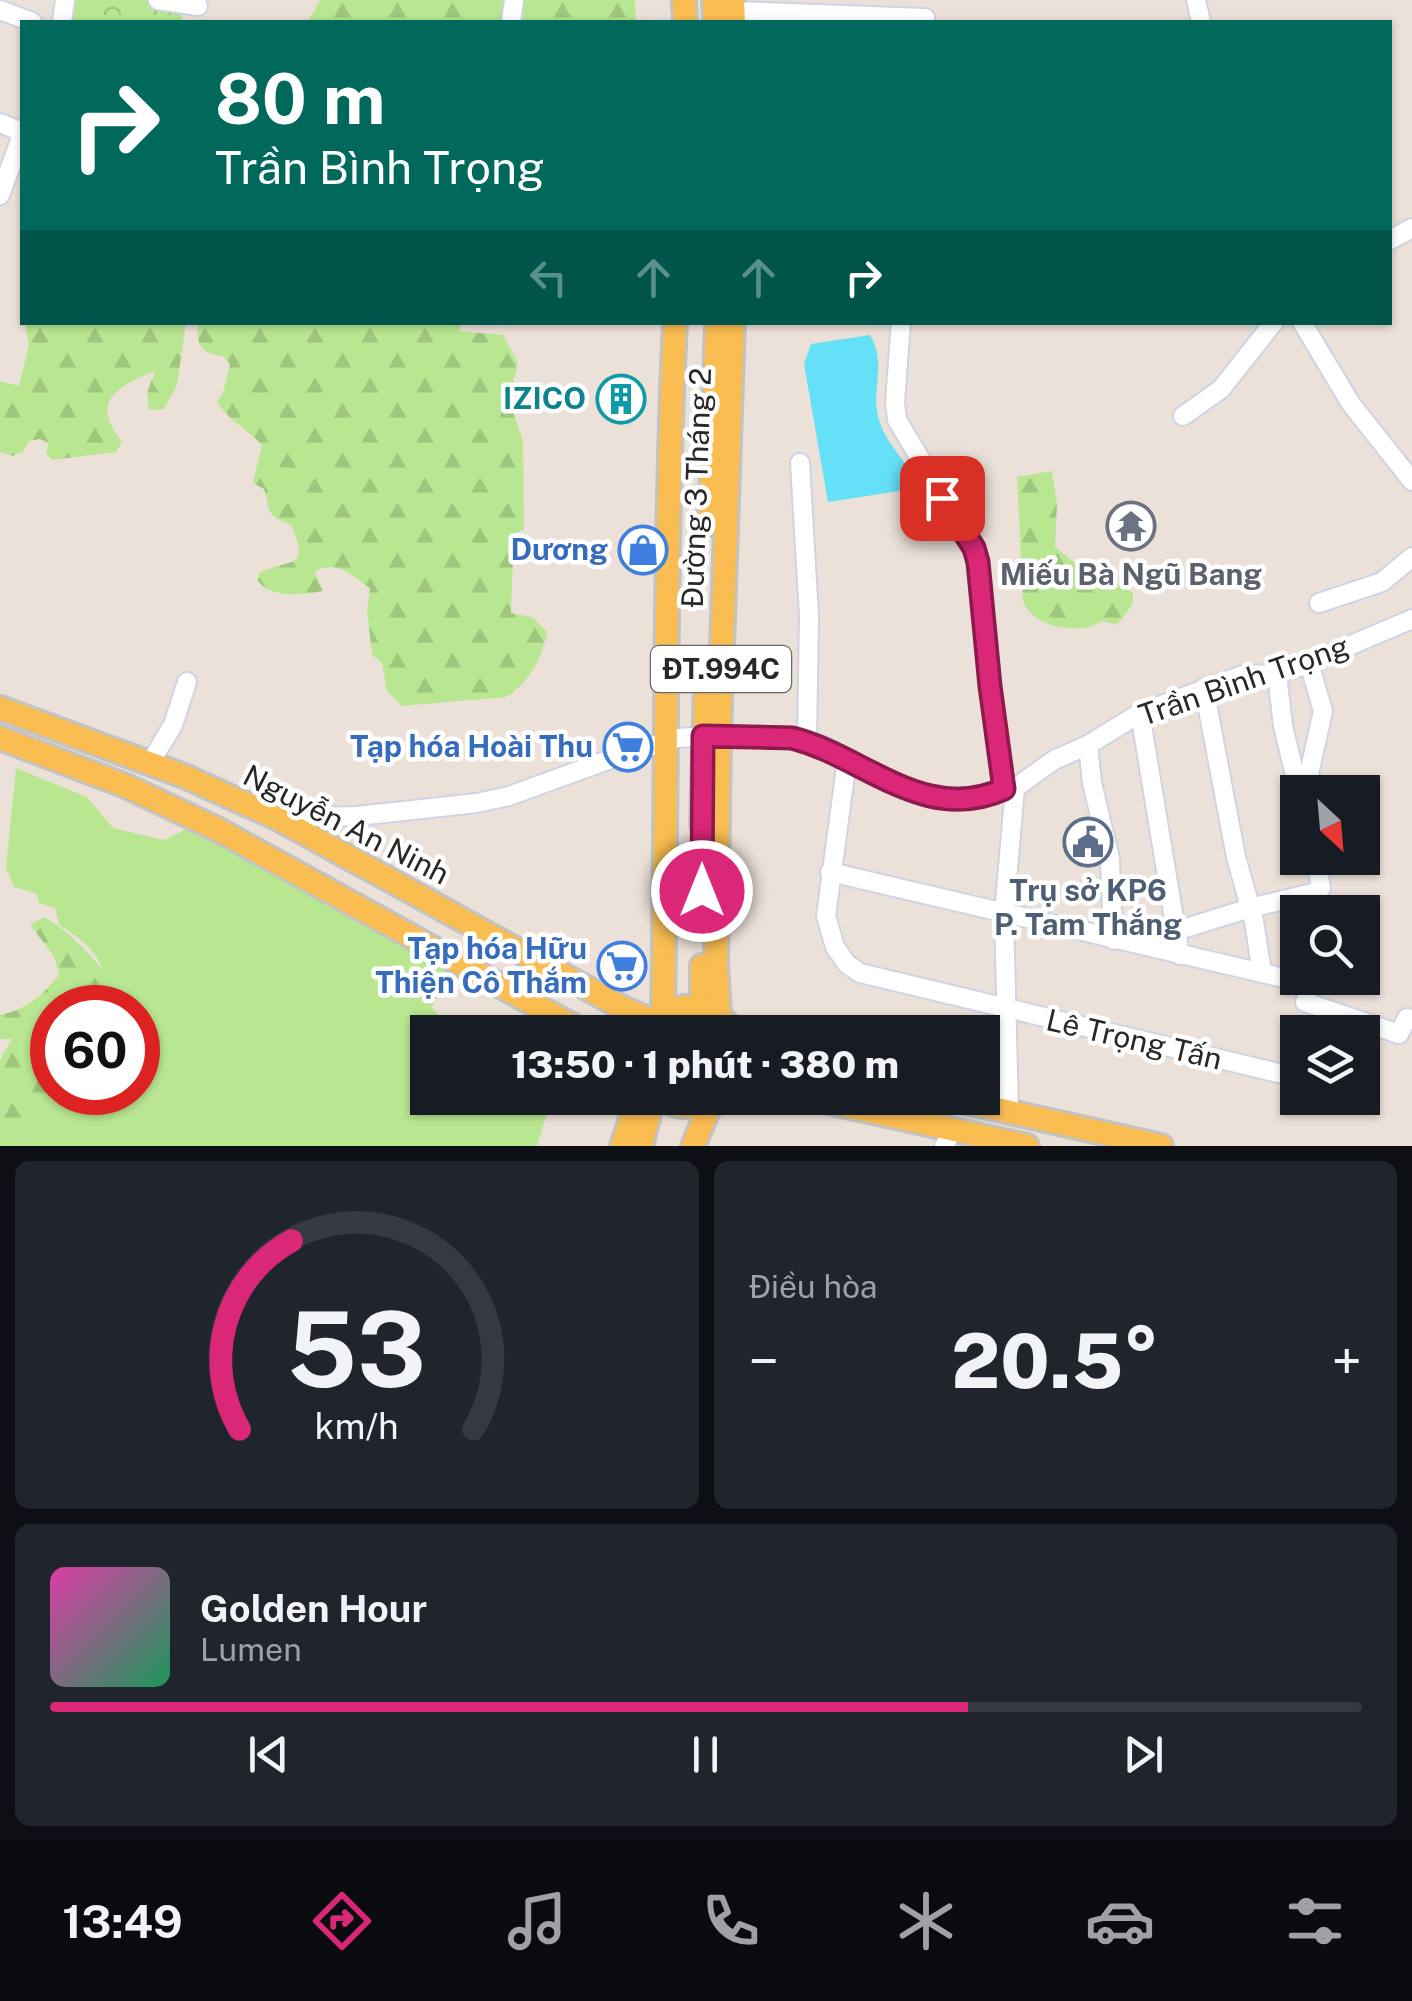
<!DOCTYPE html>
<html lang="vi">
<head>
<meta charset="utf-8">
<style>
	body { margin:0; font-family:"Public Sans",sans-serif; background:#20242c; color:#f1f3f6; height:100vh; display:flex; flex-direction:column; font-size:38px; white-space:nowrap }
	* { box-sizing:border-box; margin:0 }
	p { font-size:32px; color:#9ea1a6 }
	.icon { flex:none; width:55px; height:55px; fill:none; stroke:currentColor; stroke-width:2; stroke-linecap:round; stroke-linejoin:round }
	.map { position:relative; height:1146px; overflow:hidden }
	.side { display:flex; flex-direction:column; gap:15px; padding:15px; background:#0d0f14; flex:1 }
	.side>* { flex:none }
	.hud { position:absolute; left:20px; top:20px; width:1372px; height:305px; border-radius:0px; box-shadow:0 2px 8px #0004; background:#00695c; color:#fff; overflow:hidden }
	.needle { width:65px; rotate:154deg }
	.buttons { position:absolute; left:1280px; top:775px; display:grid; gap:20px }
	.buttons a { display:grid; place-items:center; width:100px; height:100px; border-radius:0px; background:#171b24; box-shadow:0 2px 8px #0004; font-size:50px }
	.speed { position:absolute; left:30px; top:985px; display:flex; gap:20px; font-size:50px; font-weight:700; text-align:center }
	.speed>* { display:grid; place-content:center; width:130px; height:130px; border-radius:50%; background:#171b24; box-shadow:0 2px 8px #0004; line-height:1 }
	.speed .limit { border:15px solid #d22; background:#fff; color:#111 }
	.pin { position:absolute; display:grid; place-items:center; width:85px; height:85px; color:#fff; margin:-42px; border-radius:20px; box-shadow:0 5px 15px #0006 }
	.me { position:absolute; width:110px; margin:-55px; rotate:0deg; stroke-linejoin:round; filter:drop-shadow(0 0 8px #0008) }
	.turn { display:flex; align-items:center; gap:35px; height:210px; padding:0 30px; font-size:45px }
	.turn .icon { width:130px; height:130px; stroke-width:2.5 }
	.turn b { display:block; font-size:70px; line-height:85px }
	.lanes { display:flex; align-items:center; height:95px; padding:0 30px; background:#0003; justify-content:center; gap:50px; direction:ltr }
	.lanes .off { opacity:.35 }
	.big { font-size:75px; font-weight:800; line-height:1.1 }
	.side .card { flex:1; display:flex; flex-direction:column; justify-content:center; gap:15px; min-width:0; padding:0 35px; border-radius:15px; background:#20242c }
	.side .dial { align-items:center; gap:0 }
	.dial svg { height:260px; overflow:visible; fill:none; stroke:#363941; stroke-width:7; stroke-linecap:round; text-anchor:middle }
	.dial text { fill:#f1f3f6; stroke:none }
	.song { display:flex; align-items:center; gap:30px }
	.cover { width:120px; height:120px; border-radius:15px; background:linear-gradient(135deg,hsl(320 70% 55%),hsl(150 70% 35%)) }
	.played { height:10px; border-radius:5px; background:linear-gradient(90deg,#db2777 70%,#363941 70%) }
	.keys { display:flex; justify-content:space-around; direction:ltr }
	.heat { display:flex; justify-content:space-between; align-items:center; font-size:55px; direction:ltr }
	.side .tiles { flex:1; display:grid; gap:15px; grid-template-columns:1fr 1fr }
	.card:last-child { grid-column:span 2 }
	.trip { position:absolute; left:410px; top:1015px; width:590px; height:100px; border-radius:0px; background:#171b24; box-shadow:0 2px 8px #0004; font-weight:800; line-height:100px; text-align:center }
	.menu { display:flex; height:160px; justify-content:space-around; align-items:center; background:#090b0e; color:#9ea1a6 }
	.menu .icon { width:70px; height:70px }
	.menu .selected { color:#db2777 }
	.menu b { font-size:45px; color:#f1f3f6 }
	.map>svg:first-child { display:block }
</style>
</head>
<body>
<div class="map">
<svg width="1412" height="1146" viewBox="0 0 1412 1146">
	<defs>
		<pattern id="forest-firs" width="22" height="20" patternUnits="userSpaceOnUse" patternTransform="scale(2.5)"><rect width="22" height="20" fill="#b9e791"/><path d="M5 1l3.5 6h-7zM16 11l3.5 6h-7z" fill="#9fc67d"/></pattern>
		<pattern id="park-crowns" width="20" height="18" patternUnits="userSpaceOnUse" patternTransform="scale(2.5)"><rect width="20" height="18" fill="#b9e791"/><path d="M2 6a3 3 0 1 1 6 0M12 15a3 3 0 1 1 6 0" fill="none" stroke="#9fc67d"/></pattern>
	</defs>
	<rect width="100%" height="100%" fill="#ece1d9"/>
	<!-- grass -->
	<path fill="#b9e791" d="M16 768 87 797 113 828 164 840 189 828 451 969 432 1007 450 1032H428V1098H552L537 1146H22L39 1106 52 1086V1092H138V1008L108 1007C108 965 96 947 59 925L55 908 39 903 37 894 14 887 6 868Z"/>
	<!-- forest -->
	<g fill="url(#forest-firs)">
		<path d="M320 0H635L636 22H308Z"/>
		<path d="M25 323H186L177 385 164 409 149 410 147 393 155 371C116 387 90 401 122 442L116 452 52 460 46 453 49 443 40 439 29 441 23 452 13 456 0 452V381L19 386 29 345Z"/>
		<path d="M198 323 462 322 459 331 503 335 518 363 509 400 523 441 524 530 514 533 511 613 532 617 547 632C542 659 529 683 506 697L402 706 387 691 382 663 372 655 367 610 370 588C353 576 334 558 315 572L323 591C303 595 271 599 257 580L259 573C291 558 311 570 291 525 265 514 272 515 264 489L253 483 262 445C247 429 229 421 217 402L223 393 230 364 223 356C201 354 196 345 198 323Z"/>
		<path d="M1052 471 1057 504 1055 547 1090 575 1105 574 1133 593V604L1117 625 1102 621C1081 636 1032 628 1023 601L1017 477Z"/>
		<path d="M44 917C70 931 89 954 108 976V1007L52 1008V1086L39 1106 22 1146H0V1060L12 1039H0V1015C27 1009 42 996 59 975L54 956 30 925Z"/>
	</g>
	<!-- park -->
	<path fill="url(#park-crowns)" d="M68 0H158L181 11 183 22H68Z"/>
	<!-- water -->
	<path fill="#64e1f6" d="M870 335C888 365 869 392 880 423 887 444 906 460 914 480L906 490 828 502 804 364 811 344Z"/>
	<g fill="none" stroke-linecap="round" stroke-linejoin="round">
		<!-- minor casing -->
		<g stroke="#ced4e3" stroke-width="22">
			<g id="minor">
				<path d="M158 0 198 6"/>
				<path d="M1196 0 1201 22"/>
				<path d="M0 10 32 22"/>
				<path d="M733 11 925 18"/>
				<path d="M62 22 65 0"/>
				<path d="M511 22 514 0"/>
				<path d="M0 123 22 132"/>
				<path d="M0 195 22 135"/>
				<path d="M1390 240 1412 228"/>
				<path d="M901 322 895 402 897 420 974 548 1004 789"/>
				<path d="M1302 322 1351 404 1412 481"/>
				<path d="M1183 416 1221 389 1274 322"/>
				<path d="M800 463 809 616 807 742"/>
				<path d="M1319 603 1382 582 1412 557"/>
				<path d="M1277 674 1283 726 1299 792"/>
				<path d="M1204 688 1236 857 1254 921 1262 973"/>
				<path d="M1140 713 1180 955"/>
				<path d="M1088 745 1092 783 1110 858 1113 940"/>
				<path d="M847 760 826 916 835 947 847 964 860 973 1278 1073"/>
				<path d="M150 763 173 725 187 682"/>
				<path d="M1305 792 1323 711 1309 663"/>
				<path d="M277 818 357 816 477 803 509 796 608 760 678 738 719 735 793 738 824 746 896 786 916 793 937 797H987L1004 789 1015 788 1054 760 1088 745 1140 713 1243 675 1277 674 1302 666 1412 619"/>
				<path d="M830 872 1292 980 1307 991"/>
				<path d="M1176 931 1250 908 1313 893 1321 888 1316 858"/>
				<path d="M1305 1002 1399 1034 1407 1018 1412 1020"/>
				<path d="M1009 1113 1004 913 1015 788"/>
				<path d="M944 1146 952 1132"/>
			</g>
		</g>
		<!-- major casing -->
		<g stroke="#c3c3c3" stroke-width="28">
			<g id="major">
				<path d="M684 0 685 22"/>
				<path d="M714 0 715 22"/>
				<path d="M733 0 734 22"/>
				<path d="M710 524 717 322"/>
				<path d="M0 708 184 776 277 818 623 1008 653 1021"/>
				<path d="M0 738 126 786 219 830 584 1032"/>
				<path d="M702 824 706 681"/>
				<path d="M702 1007V966"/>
				<path d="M663 1013C667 783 664 553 675 322"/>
				<path d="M719 1015 716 962 719 735 733 322"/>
				<path d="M652 1022C678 1000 715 1001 733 1032"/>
				<path d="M660 1098C679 1109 698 1109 716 1098"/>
				<path d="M810 1098 1027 1146"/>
				<path d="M948 1098 1161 1146"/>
				<path d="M622 1146 638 1098"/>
				<path d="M641 1146 653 1098"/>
				<path d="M693 1146 712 1101"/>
			</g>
		</g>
		<!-- minor -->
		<use href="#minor" stroke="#fff" stroke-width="18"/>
		<!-- major -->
		<use href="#major" stroke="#f9bd51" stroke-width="22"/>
	</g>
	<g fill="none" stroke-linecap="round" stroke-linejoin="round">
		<!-- route casing -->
		<g stroke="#8e194d" stroke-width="25">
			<path id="route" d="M702 891 703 736 792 738C864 756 924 825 1004 789L990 686 978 562 974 548 942 498"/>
		</g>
		<!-- route -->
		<use href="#route" stroke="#db2777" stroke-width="18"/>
	</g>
	<!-- icons -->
	<defs>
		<g id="building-ring" transform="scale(2.5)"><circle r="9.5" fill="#fff" stroke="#0f9aa8" stroke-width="1.5"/><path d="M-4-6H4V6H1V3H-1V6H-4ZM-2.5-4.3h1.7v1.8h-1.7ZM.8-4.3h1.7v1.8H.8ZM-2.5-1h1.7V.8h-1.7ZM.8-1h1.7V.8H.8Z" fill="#0f9aa8"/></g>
		<g id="temple-ring" transform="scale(2.5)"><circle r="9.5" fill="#fff" stroke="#6b7280" stroke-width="1.5"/><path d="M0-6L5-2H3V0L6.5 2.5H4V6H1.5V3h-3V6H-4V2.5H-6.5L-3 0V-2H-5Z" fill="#6b7280"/></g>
		<g id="shop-ring" transform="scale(2.5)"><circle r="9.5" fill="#fff" stroke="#3f7fe0" stroke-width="1.5"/><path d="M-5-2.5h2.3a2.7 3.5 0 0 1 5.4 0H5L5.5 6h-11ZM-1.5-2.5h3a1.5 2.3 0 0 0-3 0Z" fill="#3f7fe0"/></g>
		<g id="supermarket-ring" transform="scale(2.5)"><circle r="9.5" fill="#fff" stroke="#3f7fe0" stroke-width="1.5"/><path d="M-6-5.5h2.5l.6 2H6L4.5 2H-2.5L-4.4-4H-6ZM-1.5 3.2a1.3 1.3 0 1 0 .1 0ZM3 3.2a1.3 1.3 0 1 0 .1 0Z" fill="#3f7fe0"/></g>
		<g id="civic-ring" transform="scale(2.5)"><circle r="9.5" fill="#fff" stroke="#5c6f8a" stroke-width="1.5"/><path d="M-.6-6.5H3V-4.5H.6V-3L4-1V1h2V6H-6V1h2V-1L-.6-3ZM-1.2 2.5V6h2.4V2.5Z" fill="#5c6f8a"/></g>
	</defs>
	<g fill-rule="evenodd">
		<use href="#building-ring" x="621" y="399"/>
		<use href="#temple-ring" x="1131" y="526"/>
		<use href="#shop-ring" x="643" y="550"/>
		<use href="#supermarket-ring" x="628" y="747"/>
		<use href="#civic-ring" x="1088" y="842"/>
		<use href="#supermarket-ring" x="622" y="966"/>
	</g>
	<g text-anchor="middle" stroke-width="9" stroke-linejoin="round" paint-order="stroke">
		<!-- shield labels -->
		<rect fill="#fff" stroke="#686868" stroke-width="2.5" x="651" y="646" width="140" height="46" rx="8"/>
		<g font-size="28" font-weight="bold" fill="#282828">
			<text x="721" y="679">ĐT.994C</text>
		</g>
		<!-- culture labels -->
		<g font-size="30" font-weight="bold" fill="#0d838f" stroke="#fff" text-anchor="end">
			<text x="586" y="409">IZICO</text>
		</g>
		<!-- street labels -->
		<g font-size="30" fill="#282828" stroke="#fff">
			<text transform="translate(697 488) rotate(-88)" y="10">Đường 3 Tháng 2</text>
			<text transform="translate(1244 681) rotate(-19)" y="10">Trần Bình Trọng</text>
			<text transform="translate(346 825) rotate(27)" y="10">Nguyễn An Ninh</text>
			<text transform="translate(1134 1040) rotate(13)" y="10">Lê Trọng Tấn</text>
		</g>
		<!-- shop labels -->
		<g font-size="30" font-weight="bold" fill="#366cbe" stroke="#fff" text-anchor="end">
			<text x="608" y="560">Dương</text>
			<text x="593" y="757">Tạp hóa Hoài Thu</text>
			<text x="587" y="959">Tạp hóa Hữu<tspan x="587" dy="34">Thiện Cô Thắm</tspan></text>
		</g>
		<!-- worship labels -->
		<g font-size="30" font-weight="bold" fill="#5b616d" stroke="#fff">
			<text x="1131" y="585">Miếu Bà Ngũ Bang</text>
		</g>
		<!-- service labels -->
		<g font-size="30" font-weight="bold" fill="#4e5e75" stroke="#fff">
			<text x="1088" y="901">Trụ sở KP6<tspan x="1088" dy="34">P. Tam Thắng</tspan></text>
		</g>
	</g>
</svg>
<div class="buttons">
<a><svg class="needle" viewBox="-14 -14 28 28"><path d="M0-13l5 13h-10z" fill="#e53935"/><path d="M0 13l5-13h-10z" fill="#9ea1a6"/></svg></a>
<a><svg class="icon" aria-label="search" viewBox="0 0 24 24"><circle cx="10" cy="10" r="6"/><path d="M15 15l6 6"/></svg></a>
<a><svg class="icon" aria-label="layers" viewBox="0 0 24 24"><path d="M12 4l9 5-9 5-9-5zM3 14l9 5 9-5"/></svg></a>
</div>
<div class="speed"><div class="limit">60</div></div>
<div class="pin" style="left:942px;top:498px;background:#d93025"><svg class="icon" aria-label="arrive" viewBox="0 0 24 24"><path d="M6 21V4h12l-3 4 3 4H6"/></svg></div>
<svg class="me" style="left:702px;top:891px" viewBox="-20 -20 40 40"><circle r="17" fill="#db2777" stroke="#fff" stroke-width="3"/><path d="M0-11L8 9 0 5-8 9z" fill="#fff"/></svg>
<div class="trip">13:50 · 1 phút · 380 m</div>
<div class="hud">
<div class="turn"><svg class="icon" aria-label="right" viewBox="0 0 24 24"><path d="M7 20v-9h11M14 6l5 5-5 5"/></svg><div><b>80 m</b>Trần Bình Trọng</div></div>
<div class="lanes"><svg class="icon off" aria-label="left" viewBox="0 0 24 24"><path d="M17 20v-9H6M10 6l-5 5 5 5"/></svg><svg class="icon off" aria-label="ahead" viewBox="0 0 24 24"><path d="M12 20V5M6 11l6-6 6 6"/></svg><svg class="icon off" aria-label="ahead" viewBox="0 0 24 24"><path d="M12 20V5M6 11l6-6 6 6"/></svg><svg class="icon" aria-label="right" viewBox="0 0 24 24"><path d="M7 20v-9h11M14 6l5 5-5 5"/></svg></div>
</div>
</div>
<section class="side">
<div class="tiles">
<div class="card dial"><svg viewBox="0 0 100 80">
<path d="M14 69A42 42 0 1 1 86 69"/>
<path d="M14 69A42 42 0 0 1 30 11" stroke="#db2777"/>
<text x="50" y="56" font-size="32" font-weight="700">53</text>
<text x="50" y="72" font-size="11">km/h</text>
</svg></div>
<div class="card"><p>Điều hòa</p>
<div class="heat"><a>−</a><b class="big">20.5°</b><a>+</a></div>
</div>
<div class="card">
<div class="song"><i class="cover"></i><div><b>Golden Hour</b><p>Lumen</p></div></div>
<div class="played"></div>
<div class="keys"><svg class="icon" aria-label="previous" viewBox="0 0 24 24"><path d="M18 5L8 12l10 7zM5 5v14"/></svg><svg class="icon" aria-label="pause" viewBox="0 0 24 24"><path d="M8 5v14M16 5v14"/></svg><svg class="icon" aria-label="next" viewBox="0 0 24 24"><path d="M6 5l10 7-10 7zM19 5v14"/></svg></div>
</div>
</div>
</section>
<nav class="menu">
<b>13:49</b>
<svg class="icon selected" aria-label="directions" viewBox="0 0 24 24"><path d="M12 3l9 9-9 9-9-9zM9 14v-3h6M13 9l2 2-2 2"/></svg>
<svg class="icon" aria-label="music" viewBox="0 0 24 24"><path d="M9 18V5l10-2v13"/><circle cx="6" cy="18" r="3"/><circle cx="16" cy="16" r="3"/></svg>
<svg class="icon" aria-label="phone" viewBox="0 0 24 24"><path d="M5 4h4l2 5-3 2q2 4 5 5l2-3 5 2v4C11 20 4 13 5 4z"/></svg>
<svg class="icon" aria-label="climate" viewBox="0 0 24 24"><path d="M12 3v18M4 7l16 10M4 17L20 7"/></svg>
<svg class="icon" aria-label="car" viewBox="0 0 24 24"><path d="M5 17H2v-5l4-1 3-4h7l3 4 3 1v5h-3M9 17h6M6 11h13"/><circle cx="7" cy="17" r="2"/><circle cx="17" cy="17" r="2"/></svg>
<svg class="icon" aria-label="filters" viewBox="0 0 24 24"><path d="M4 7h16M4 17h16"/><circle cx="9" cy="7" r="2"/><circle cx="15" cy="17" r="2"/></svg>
</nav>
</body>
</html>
